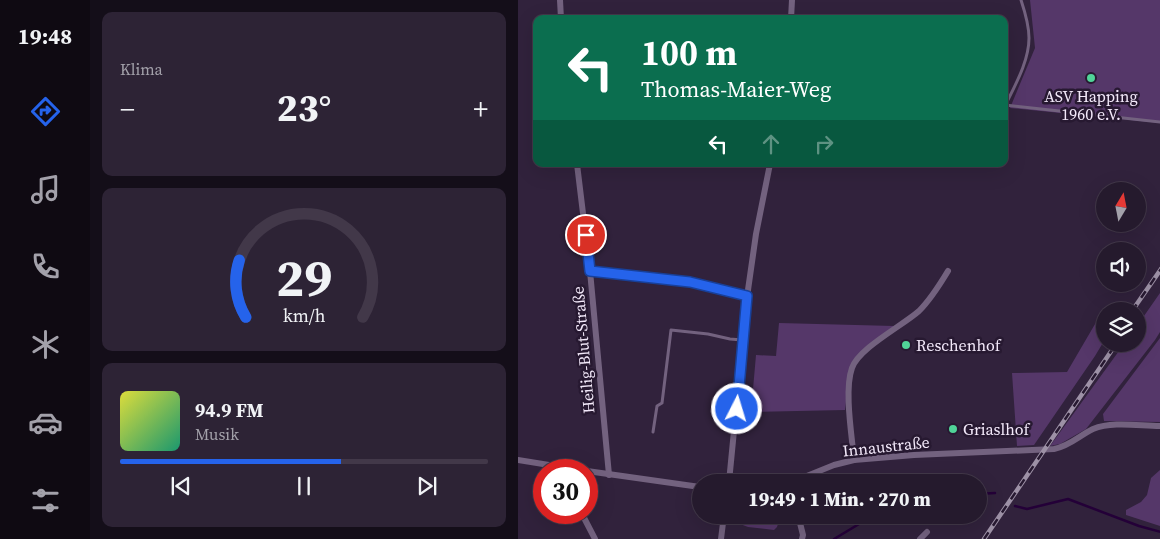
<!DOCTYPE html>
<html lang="de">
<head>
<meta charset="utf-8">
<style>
	body { margin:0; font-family:"Source Serif 4",serif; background:#2d2335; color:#f1f3f6; height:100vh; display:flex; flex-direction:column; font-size:19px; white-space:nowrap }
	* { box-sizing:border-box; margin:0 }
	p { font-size:16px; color:#a3a1aa }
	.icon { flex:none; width:28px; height:28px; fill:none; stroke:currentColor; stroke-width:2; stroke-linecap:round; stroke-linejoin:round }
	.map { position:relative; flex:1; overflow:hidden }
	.side { display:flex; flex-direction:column; gap:12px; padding:12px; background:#140e19; width:428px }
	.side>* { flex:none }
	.banner { position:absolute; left:15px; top:15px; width:475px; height:152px; border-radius:10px; box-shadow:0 5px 20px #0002,0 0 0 1px #423849; background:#0b6e4f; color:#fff; overflow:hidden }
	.needle { width:32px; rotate:10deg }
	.buttons { position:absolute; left:578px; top:182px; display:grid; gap:10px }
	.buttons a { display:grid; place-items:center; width:50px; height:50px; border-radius:50%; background:#251a2d; box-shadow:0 5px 20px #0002,0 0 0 1px #423849; font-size:25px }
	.speed { position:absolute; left:15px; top:459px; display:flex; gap:10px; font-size:25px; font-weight:700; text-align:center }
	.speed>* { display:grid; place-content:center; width:65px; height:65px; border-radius:50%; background:#251a2d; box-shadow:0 5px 20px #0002,0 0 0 1px #423849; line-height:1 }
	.speed .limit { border:8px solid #d22; background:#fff; color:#111 }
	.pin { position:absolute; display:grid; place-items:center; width:42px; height:42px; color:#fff; margin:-21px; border:2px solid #fff; border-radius:50%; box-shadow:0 1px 5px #0007 }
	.me { position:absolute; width:55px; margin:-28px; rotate:5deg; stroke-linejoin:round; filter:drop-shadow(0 0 4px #0008) }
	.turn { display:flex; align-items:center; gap:18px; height:105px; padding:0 25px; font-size:22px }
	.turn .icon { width:65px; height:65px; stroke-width:2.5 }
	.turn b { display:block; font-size:35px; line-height:42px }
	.lanes { display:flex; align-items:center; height:48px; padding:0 25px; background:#0003; justify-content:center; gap:25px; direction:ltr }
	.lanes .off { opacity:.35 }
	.big { font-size:38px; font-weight:800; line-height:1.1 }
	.side .tile { flex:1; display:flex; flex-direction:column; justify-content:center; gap:8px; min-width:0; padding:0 18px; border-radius:10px; background:#2d2335 }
	.side .dial { align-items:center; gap:0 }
	.dial svg { height:130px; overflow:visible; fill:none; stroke:#423849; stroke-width:7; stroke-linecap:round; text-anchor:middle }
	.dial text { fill:#f1f3f6; stroke:none }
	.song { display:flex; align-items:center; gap:15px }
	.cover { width:60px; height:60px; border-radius:8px; background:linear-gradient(135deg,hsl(60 70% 55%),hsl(160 70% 35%)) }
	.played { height:5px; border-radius:2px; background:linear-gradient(90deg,#2563eb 60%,#423849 60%) }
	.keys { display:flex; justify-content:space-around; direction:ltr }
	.heat { display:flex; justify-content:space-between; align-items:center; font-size:28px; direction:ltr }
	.trip { position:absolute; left:174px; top:474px; width:295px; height:50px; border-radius:25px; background:#251a2d; box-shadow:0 5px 20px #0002,0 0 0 1px #423849; font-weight:800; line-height:50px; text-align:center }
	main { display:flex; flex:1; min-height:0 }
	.tabs { display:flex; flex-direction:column; width:90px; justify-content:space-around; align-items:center; background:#0f0a12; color:#a3a1aa }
	.tabs .icon { width:35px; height:35px }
	.tabs .on { color:#2563eb }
	.tabs b { font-size:22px; color:#f1f3f6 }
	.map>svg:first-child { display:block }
</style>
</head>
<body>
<main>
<nav class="tabs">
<b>19:48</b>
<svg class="icon on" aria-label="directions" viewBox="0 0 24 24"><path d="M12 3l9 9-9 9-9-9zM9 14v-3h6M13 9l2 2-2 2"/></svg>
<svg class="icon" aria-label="music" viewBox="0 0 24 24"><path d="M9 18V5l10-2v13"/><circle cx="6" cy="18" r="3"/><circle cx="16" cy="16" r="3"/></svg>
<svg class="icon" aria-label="phone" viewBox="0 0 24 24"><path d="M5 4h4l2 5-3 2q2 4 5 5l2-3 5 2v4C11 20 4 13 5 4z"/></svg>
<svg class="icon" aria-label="climate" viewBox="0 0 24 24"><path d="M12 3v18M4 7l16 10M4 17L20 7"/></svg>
<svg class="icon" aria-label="car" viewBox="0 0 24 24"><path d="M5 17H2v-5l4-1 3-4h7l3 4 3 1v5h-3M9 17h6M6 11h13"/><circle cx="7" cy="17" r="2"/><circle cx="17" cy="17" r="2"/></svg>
<svg class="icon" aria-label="filters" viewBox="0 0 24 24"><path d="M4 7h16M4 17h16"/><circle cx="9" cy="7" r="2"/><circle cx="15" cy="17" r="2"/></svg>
</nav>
<section class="side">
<div class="tile"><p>Klima</p>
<div class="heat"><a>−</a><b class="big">23°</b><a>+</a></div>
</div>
<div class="tile dial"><svg viewBox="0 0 100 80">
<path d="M14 69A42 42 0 1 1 86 69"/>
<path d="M14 69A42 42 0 0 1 10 34" stroke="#2563eb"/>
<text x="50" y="56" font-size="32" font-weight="700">29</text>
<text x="50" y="72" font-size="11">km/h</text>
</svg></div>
<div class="tile">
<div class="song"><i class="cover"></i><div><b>94.9 FM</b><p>Musik</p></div></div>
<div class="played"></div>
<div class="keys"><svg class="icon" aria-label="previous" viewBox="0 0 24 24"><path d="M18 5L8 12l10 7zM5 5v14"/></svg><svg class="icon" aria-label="pause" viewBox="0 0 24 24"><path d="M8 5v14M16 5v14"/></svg><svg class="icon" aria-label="next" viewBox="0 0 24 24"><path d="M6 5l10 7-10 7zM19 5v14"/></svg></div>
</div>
</section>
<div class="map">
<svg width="643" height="539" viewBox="0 0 643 539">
	<rect width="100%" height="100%" fill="#31223c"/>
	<!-- green -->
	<g fill="#553769">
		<path d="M512 0H642V123L492 108 517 48Z"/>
		<path d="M642 293V332L637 340 568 429 542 444 532 446 606 344H619V326Z"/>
		<path d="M587 307 596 311H586V341L577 356 516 445 499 446 494 373 549 372Z"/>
		<path d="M261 323 376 326 332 367 327 410 233 412 238 355 258 356Z"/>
		<path d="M642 338V422L586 421 585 414Z"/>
		<path d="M642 470V526L608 515V510L623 502 629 495 633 478Z"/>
		<path d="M214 515H263L259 527 256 530 230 527 217 522Z"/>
	</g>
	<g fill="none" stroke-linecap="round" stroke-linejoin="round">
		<!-- stream -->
		<g stroke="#240038" stroke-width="2.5">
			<path d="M460 494 477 493"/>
			<path d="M497 506 509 509 550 499 621 526 643 532"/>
			<path d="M316 539 356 515"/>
		</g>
		<!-- lane -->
		<g stroke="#73627f" stroke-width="3">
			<path d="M487 105 643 122"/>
			<path d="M486 108C496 87 511 62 511 38 511 26 507 12 503 0"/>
			<path d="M135 432 139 406 144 403 153 330 190 334 212 339 224 340"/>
		</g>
		<!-- street -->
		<g stroke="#73627f" stroke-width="6">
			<path d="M42 0 43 19"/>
			<path d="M273 19 274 0"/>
			<path d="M59 164 72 271 91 475"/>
			<path d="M72 271 171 282 229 297"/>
			<path d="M0 460 62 470"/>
			<path d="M336 460C334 436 326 390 334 368 341 348 384 326 401 311 413 299 421 286 430 271"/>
			<path d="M69 471 182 487"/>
			<path d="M211 482 229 297 238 234 252 164"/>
			<path d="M274 482 316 465 336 460 396 455 536 449C552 446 562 435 575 429 595 421 621 426 643 426"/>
			<path d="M63 512 77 539"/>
			<path d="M280 515 285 535 284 539"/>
			<path d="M203 539 206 515"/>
			<path d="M402 539 409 532"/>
		</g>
		<!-- rail casing -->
		<g stroke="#9d91a6" stroke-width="4.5">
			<g id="rail">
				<path d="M614 311 643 269"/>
				<path d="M466 539 598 344"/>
			</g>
		</g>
		<!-- rail -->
		<use href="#rail" stroke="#271931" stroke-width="2.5" stroke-dasharray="8" stroke-linecap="butt"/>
	</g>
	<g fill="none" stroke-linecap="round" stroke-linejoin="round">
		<!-- route casing -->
		<g stroke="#184099" stroke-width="12">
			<path id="route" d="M68 235 72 271 172 282 229 296 219 409"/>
		</g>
		<!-- route -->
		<use href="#route" stroke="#2563eb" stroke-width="9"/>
	</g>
	<!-- markers -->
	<g fill="#50d398" stroke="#271931" stroke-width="2">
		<circle cx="573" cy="78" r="5"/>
		<circle cx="388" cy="345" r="5"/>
		<circle cx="435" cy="429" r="5"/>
	</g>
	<g text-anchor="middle" stroke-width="5" stroke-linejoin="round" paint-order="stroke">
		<!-- poi labels -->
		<g font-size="16" fill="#f3e9fa" stroke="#271931" text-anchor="start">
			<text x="573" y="102" text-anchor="middle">ASV Happing<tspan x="573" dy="18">1960 e.V.</tspan></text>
			<text x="398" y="351">Reschenhof</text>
			<text x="445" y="435">Griaslhof</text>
		</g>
		<!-- street labels -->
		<g font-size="16" fill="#f3e9fa" stroke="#271931">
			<text transform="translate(65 350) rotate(-95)" y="6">Heilig-Blut-Straße</text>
			<text transform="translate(368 446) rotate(-6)" y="6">Innaustraße</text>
		</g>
	</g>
</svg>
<div class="buttons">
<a><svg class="needle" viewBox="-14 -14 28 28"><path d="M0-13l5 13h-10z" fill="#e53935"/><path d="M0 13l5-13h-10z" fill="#a3a1aa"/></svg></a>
<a><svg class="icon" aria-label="sound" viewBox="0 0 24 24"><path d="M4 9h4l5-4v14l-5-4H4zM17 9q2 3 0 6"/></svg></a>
<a><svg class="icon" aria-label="layers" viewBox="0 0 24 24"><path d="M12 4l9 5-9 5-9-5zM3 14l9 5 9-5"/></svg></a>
</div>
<div class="speed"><div class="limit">30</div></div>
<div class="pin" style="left:68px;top:235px;background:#d93025"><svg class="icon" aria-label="arrive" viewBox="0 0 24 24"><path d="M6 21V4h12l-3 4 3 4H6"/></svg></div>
<svg class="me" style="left:219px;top:409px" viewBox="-20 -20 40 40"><circle r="17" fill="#2563eb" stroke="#fff" stroke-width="3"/><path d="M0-11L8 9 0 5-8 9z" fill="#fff"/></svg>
<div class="trip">19:49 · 1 Min. · 270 m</div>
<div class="banner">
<div class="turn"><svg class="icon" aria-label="left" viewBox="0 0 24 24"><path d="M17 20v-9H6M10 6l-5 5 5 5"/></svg><div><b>100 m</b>Thomas-Maier-Weg</div></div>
<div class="lanes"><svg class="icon" aria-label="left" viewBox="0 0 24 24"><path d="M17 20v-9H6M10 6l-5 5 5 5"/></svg><svg class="icon off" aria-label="ahead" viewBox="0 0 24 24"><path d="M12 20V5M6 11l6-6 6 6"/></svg><svg class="icon off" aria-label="right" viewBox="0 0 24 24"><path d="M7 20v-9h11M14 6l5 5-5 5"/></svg></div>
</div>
</div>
</main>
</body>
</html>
